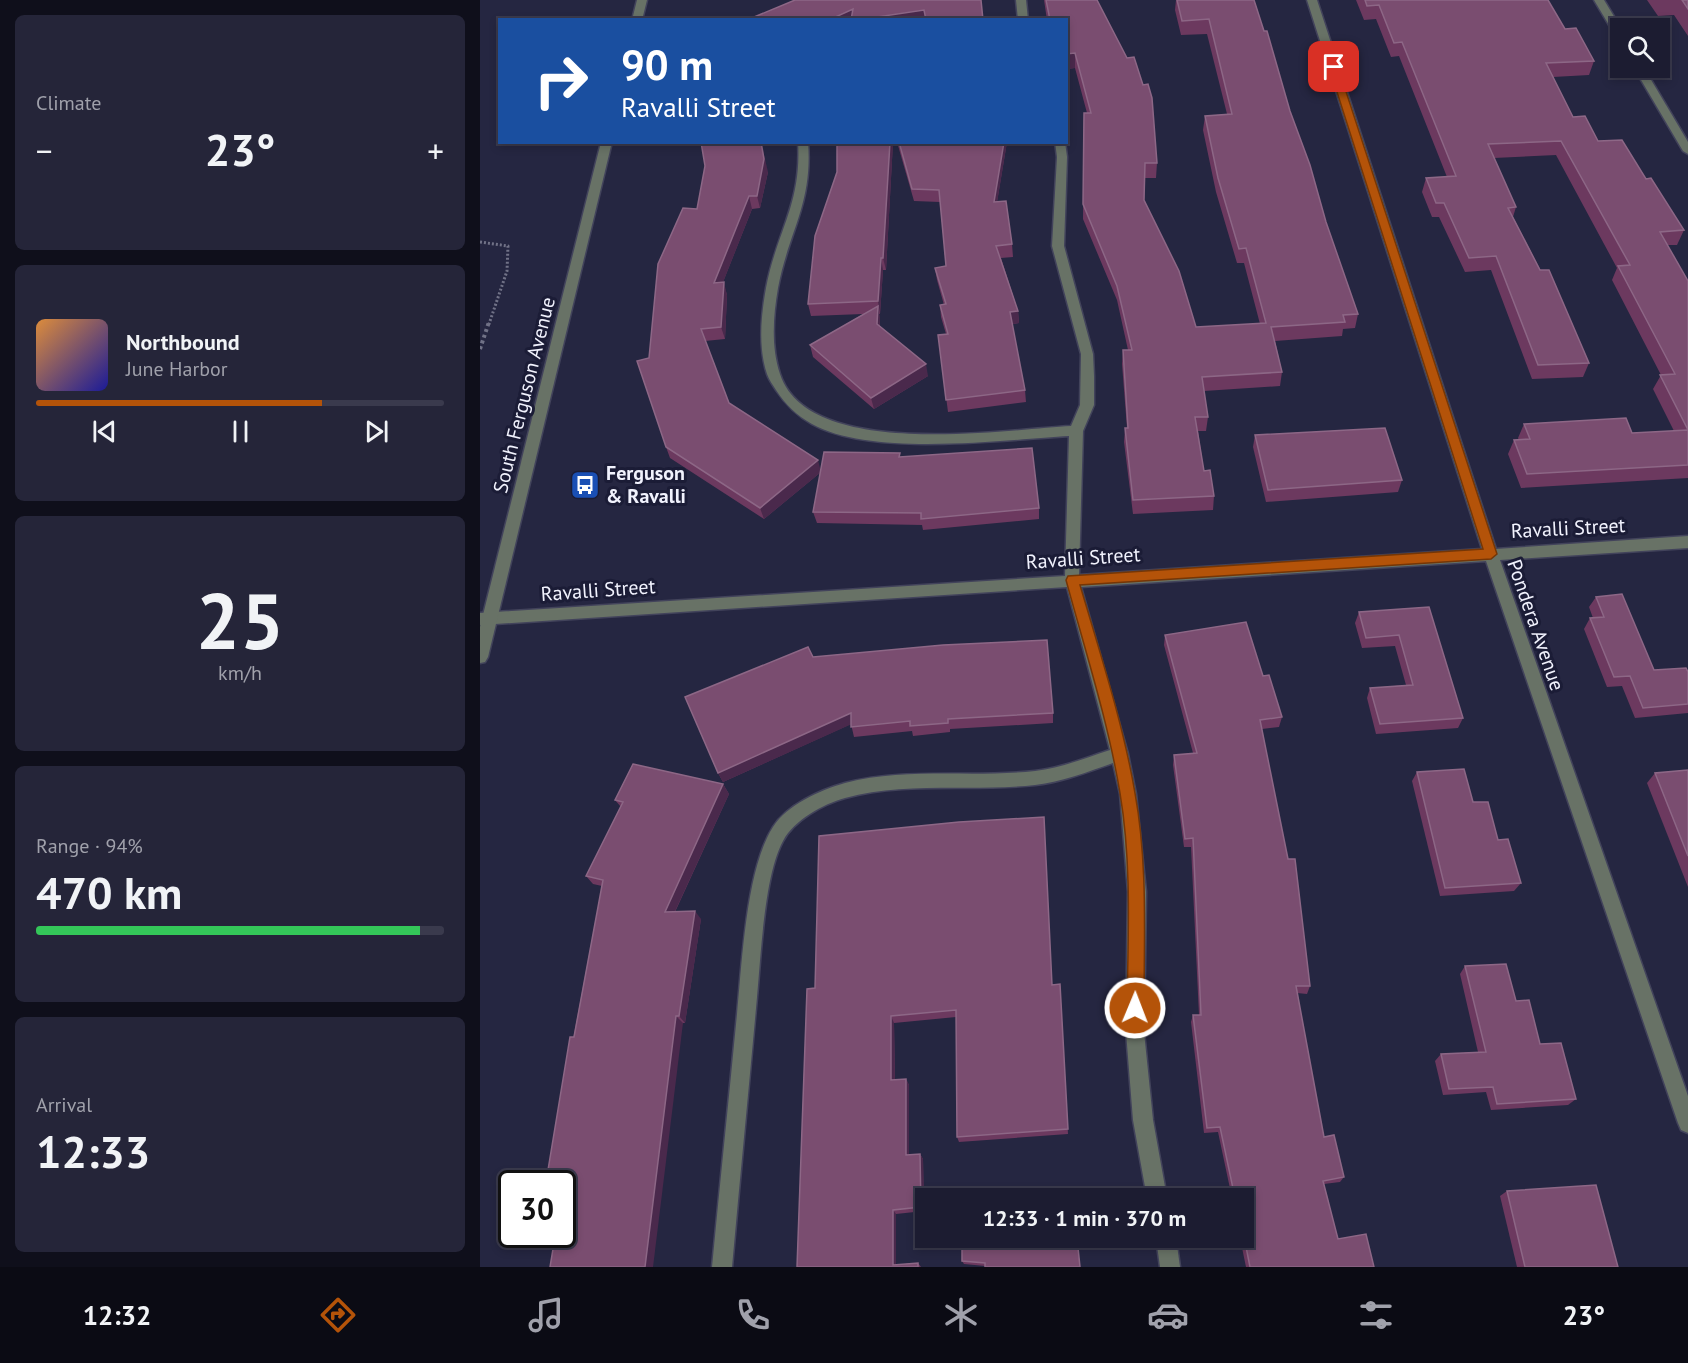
<!DOCTYPE html>
<html lang="en">
<head>
<meta charset="utf-8">
<style>
	body { margin:0; font-family:"PT Sans",sans-serif; background:#252539; color:#f1f3f6; height:100vh; display:flex; flex-direction:column; font-size:22px; white-space:nowrap }
	* { box-sizing:border-box; margin:0 }
	p { font-size:20px; color:#a0a1ab }
	.icon { flex:none; width:33px; height:33px; fill:none; stroke:currentColor; stroke-width:2; stroke-linecap:round; stroke-linejoin:round }
	.map { position:relative; flex:1; overflow:hidden }
	.side { display:flex; flex-direction:column; gap:15px; padding:15px; background:#0f0f1b; width:480px }
	.side>* { flex:none }
	.guide { position:absolute; left:18px; top:18px; width:570px; height:126px; border-radius:0px; box-shadow:0 3px 9px #0003,0 0 0 2px #3a3a4d; background:#1a4fa0; color:#fff; overflow:hidden }
	.tools { position:absolute; left:1130px; top:18px; display:grid; gap:12px }
	.tools a { display:grid; place-items:center; width:60px; height:60px; border-radius:0px; background:#1c1c31; box-shadow:0 3px 9px #0003,0 0 0 2px #3a3a4d; font-size:30px }
	.speed { position:absolute; left:18px; top:1170px; display:flex; gap:12px; font-size:30px; font-weight:700; text-align:center }
	.speed>* { display:grid; place-content:center; width:78px; height:78px; border-radius:50%; background:#1c1c31; box-shadow:0 3px 9px #0003,0 0 0 2px #3a3a4d; line-height:1 }
	.speed .limit { border:3px solid #111; border-radius:9px; background:#fff; color:#111 }
	.pin { position:absolute; display:grid; place-items:center; width:51px; height:51px; color:#fff; margin:-26px; border-radius:12px; box-shadow:0 3px 9px #0006 }
	.me { position:absolute; width:66px; margin:-33px; rotate:1deg; stroke-linejoin:round; filter:drop-shadow(0 0 4px #0008) }
	.turn { display:flex; align-items:center; gap:21px; height:126px; padding:0 24px; font-size:27px }
	.turn .icon { width:78px; height:78px; stroke-width:2.5 }
	.turn b { display:block; font-size:42px; line-height:51px }
	.big { font-size:45px; font-weight:600; line-height:1.1 }
	.side .tile { flex:1; display:flex; flex-direction:column; justify-content:center; gap:9px; min-width:0; padding:0 21px; border-radius:9px; background:#252539 }
	.side .dial { align-items:center; gap:0 }
	.dial b { font-size:78px; line-height:1 }
	.song { display:flex; align-items:center; gap:18px }
	.cover { width:72px; height:72px; border-radius:9px; background:linear-gradient(135deg,hsl(30 70% 55%),hsl(240 70% 35%)) }
	.played { height:6px; border-radius:3px; background:linear-gradient(90deg,#b45309 70%,#3a3a4d 70%) }
	.keys { display:flex; justify-content:space-around; direction:ltr }
	.heat { display:flex; justify-content:space-between; align-items:center; font-size:33px; direction:ltr }
	.charge { height:9px; border-radius:4px; background:linear-gradient(90deg,#34c759 94%,#3a3a4d 0) }
	.trip { position:absolute; left:435px; top:1188px; width:339px; height:60px; border-radius:0px; background:#1c1c31; box-shadow:0 3px 9px #0003,0 0 0 2px #3a3a4d; font-weight:600; line-height:60px; text-align:center }
	.dock { display:flex; height:96px; justify-content:space-around; align-items:center; background:#0b0b14; color:#a0a1ab }
	.dock .icon { width:42px; height:42px }
	.dock .current { color:#b45309 }
	.dock b { font-size:27px; color:#f1f3f6 }
	main { display:flex; flex:1; min-height:0 }
	.map>svg:first-child { display:block }
</style>
</head>
<body>
<main>
<section class="side">
<div class="tile"><p>Climate</p>
<div class="heat"><a>−</a><b class="big">23°</b><a>+</a></div>
</div>
<div class="tile">
<div class="song"><i class="cover"></i><div><b>Northbound</b><p>June Harbor</p></div></div>
<div class="played"></div>
<div class="keys"><svg class="icon" aria-label="previous" viewBox="0 0 24 24"><path d="M18 5L8 12l10 7zM5 5v14"/></svg><svg class="icon" aria-label="pause" viewBox="0 0 24 24"><path d="M8 5v14M16 5v14"/></svg><svg class="icon" aria-label="next" viewBox="0 0 24 24"><path d="M6 5l10 7-10 7zM19 5v14"/></svg></div>
</div>
<div class="tile dial"><b>25</b><p>km/h</p></div>
<div class="tile"><p>Range · 94%</p><b class="big">470 km</b><div class="charge"></div></div>
<div class="tile"><p>Arrival</p><b class="big">12:33</b></div>
</section>
<div class="map">
<svg width="1208" height="1267" viewBox="0 0 1208 1267">
	<rect width="100%" height="100%" fill="#252641"/>
	<g fill="none" stroke-linecap="round" stroke-linejoin="round">
		<!-- minor casing -->
		<g stroke="#42435b" stroke-width="3">
			<g id="minor">
				<path d="M536 0H546L548 20H538Z"/>
				<path d="M827 0H837L1016 549 1208 536V548L1020 560 1208 1096V1133L1201 1130 1198 1123 1006 561 601 587 648 754 656 794 666 892 664 1032 673 1120 687 1198H667L653 1120 646 1032 648 892 640 794 633 763C607 772 582 782 555 785 492 792 426 781 365 798 343 804 314 820 303 841 284 876 281 956 277 997 269 1087 260 1177 252 1267H232C240 1183 249 1098 257 1014 262 964 266 869 293 827 307 805 340 790 365 783 427 767 493 778 555 771 581 768 605 758 630 750L587 587 0 625V613L585 576 589 436C521 440 391 457 332 424 316 415 306 405 296 390 293 385 289 380 287 374 278 347 281 316 286 288 296 233 322 204 318 142H328C333 204 308 233 298 288 293 316 291 347 300 374 328 460 521 430 591 426L600 405 601 354 572 246 577 157 575 142H585L587 157 584 246 613 354 614 376V405L603 431 599 575 1002 549Z"/>
				<path d="M1114 0H1124L1141 28 1140 38 1135 35Z"/>
				<path d="M1154 68H1164L1208 142V154L1203 151Z"/>
				<path d="M676 1238H696L700 1267H680Z"/>
			</g>
		</g>
		<!-- tertiary casing -->
		<g stroke="#42435b" stroke-width="3">
			<g id="tertiary">
				<path d="M157 0H167L162 20H152Z"/>
				<path d="M121 142H132L8 657 5 662 0 663V627Z"/>
			</g>
		</g>
		<!-- path-far1 -->
		<path stroke="#717287" stroke-width="3" stroke-dasharray="2 2" stroke-linecap="butt" d="M0 242 28 246 27 271 9 324"/>
		<!-- path -->
		<path stroke="#717287" stroke-width="4" stroke-dasharray="3 3" stroke-linecap="butt" d="M0 349 9 322"/>
		<!-- minor -->
		<use href="#minor" fill="#687266" fill-rule="evenodd"/>
		<!-- tertiary -->
		<use href="#tertiary" fill="#687266" fill-rule="evenodd"/>
	</g>
	<!-- wall -->
	<g fill="#6c395f">
		<path d="M564 0H617L677 163 676 178H665L664 200 716 327 780 324 764 263H757L736 192 723 130 725 116 747 114 727 34 701 35 695 10 696 0H774L846 222 878 314 875 328 863 329 862 336 795 341 802 372 800 386 724 391 728 417 726 431H718L724 471 734 496 733 510 653 514 644 442 645 428H647L642 364 643 350H648L637 300 603 219 604 113H607L595 68 586 69V20H567Z"/>
		<path d="M876 0H1068L1085 29 1114 61 1109 75 1073 77 1093 117 1118 141 1166 179 1204 230 1197 245H1187L1208 281V478L1041 488 1028 454 1034 440H1039L1038 438 1044 424 1152 433 1194 431 1173 389 1181 375 1132 280 1137 268 1076 155 1014 158 1036 207 1033 217 1109 363 1103 377 1052 379 1011 270 985 272 959 217H952L942 192 946 178 967 177 919 56 911 57 896 19 884 20Z"/>
		<path d="M1167 0H1208V36L1194 15 1178 16Z"/>
		<path d="M357 142H413L406 270H403L400 314H399L400 326 448 376 394 409 333 357 330 345 383 314 331 316 328 304 357 172Z"/>
		<path d="M417 142H527L517 202 532 244 533 257 521 258 538 311 539 323 532 324 545 390 546 402 468 412 458 335 466 334 461 317 460 305H464L457 280 455 268 466 266 460 202 434 201Z"/>
		<path d="M225 166 288 172 280 208 272 209 243 282 247 295 245 339 225 341 249 403 341 471 421 457 559 508V519L443 530 442 525 337 523 333 512 341 472 284 519 190 458 186 447 169 358 217 209Z"/>
		<path d="M775 435 922 480 918 492 786 502 773 447Z"/>
		<path d="M1116 597 1174 670 1208 672V713L1155 718 1142 686 1127 687 1104 629 1110 618H1113L1109 607Z"/>
		<path d="M949 607 983 718 978 728 896 734 887 698 890 688 926 685 915 646 882 648 875 623 879 612Z"/>
		<path d="M685 635 783 676 802 717 799 727 782 729 830 986 827 994 817 993 844 1137 864 1177 860 1182 844 1184 858 1239 894 1267H766L760 1238H764V1198H752L738 1132 724 1133 711 1022 713 1015H719L711 847H704L693 765 694 755 713 753 684 645Z"/>
		<path d="M333 657 573 713V723L470 729V732L433 736 432 731 374 737 371 724 243 782 238 773Z"/>
		<path d="M1208 770V887L1167 783 1175 773Z"/>
		<path d="M937 772 993 802 1018 840 1041 883 1034 891 960 896 932 781Z"/>
		<path d="M243 784 249 794 195 912 221 919 205 1023H203L74 1241 48 1242 39 1239 66 1182 122 886 113 884 106 876 141 807 135 800Z"/>
		<path d="M985 966 1036 1001 1060 1044 1096 1099 1088 1105 1011 1110 1006 1092 963 1095 955 1061 961 1054 998 1052 980 974Z"/>
		<path d="M580 984 588 1134 479 1142 477 1137 476 1017 414 1023 415 1080 426 1079 429 1085V1155L440 1154 443 1159 444 1211 416 1214V1265L438 1263 441 1267H317L327 989Z"/>
		<path d="M1027 1191 1138 1267H1037L1020 1196Z"/>
		<path d="M482 1261 600 1267 505 1266 484 1264Z"/>
	</g>
	<!-- shaded-wall -->
	<g fill="#4a294c">
		<path d="M373 9 375 20H349Z"/>
		<path d="M444 10 446 20H377Z"/>
		<path d="M595 53V68L586 69V54Z"/>
		<path d="M281 142 288 172 280 208 277 196Z"/>
		<path d="M410 142H413L406 270 403 258Z"/>
		<path d="M524 142H527L515 215 514 202Z"/>
		<path d="M269 196 272 209 238 295 234 283Z"/>
		<path d="M401 258 403 270 400 314 398 301Z"/>
		<path d="M244 282 247 295 245 339 241 327Z"/>
		<path d="M398 306 400 318 399 336 397 324Z"/>
		<path d="M538 311 539 323 531 324 530 312Z"/>
		<path d="M446 364 448 376 394 409 391 398Z"/>
		<path d="M338 460 341 472 284 519 280 508Z"/>
		<path d="M371 713 374 723 243 782 238 773Z"/>
		<path d="M243 784 249 794 191 920 185 912Z"/>
		<path d="M215 911 221 919 205 1023 199 1016Z"/>
		<path d="M196 1016 203 1023 173 1267H165Z"/>
		<path d="M411 1016 414 1023 415 1086 411 1080Z"/>
		<path d="M426 1079 429 1085V1160L426 1155Z"/>
		<path d="M440 1154 443 1159 444 1211 441 1207Z"/>
		<path d="M413 1210 416 1214V1267L413 1265Z"/>
	</g>
	<!-- building -->
	<g fill="#7a4d70" stroke="#8d6786" stroke-width="1.5">
		<path d="M315 0H501L503 20H446L444 10 377 20H371L373 9 349 20H267Z"/>
		<path d="M566 0H617L647 58 654 57 663 85 668 84 672 98 677 163H665L664 200 699 271 716 327 786 323 766 248 759 249 738 178 725 116 752 114 729 19 702 21 697 0H774L784 31H787L810 111 830 165 846 222 878 314 863 315 865 322 791 327 802 372 722 377 728 417H715L724 471 730 470 734 496 653 500 645 428H648L643 350H652L637 286 603 204 604 113H611L595 53 586 54V20H570Z"/>
		<path d="M885 0H1068L1085 29 1096 28 1114 61 1066 63 1093 117 1105 116 1118 141 1142 140 1166 179 1171 178 1204 230 1180 232 1208 281V430L1180 375 1195 374 1138 266 1150 265 1081 141 1008 144 1036 207 1028 208 1060 270H1069L1109 363 1058 365 1016 256 989 258 964 203H956L946 178 976 176 922 42 914 43 899 5 887 6Z"/>
		<path d="M1202 0H1208V9Z"/>
		<path d="M221 142H281L284 159 277 196H269L234 283 244 282 241 327 221 329 249 403 338 460 280 508 186 447 157 361 169 358 178 264 203 208 217 209 225 166Z"/>
		<path d="M357 142H410L403 258H401L398 301 328 304 335 236 357 172Z"/>
		<path d="M419 142H524L514 202 526 201 532 244 516 246 538 311 530 312 545 390 466 400 458 335 468 334 460 305 466 304 455 268 466 266 459 190 432 189Z"/>
		<path d="M398 306 397 324 446 364 391 398 330 345Z"/>
		<path d="M1146 418 1152 433 1208 430V465L1047 474 1034 440 1050 439 1044 424Z"/>
		<path d="M905 428 922 480 788 490 775 435Z"/>
		<path d="M552 448 559 508 441 519V513L333 512 344 452 420 453 419 457Z"/>
		<path d="M1142 594 1174 670 1206 668 1208 672V704L1163 708 1150 676 1134 677 1110 618 1124 617 1116 597Z"/>
		<path d="M949 607 983 718 900 724 890 688 933 685 919 635 886 638 879 612Z"/>
		<path d="M766 622 783 676 789 675 802 717 780 720 808 859H815L830 986H816L844 1137 854 1135 864 1177 843 1181 858 1239 886 1234 894 1267H770L764 1237V1198H755L740 1127 727 1128 713 1015H721L713 838 705 839 694 755 717 753 685 635Z"/>
		<path d="M567 640 573 713 468 719V723L430 726V721L371 727V713L238 773 205 697 328 647 333 657 463 645Z"/>
		<path d="M153 764 243 784 185 912 215 911 199 1016H196L165 1267H70L75 1237 39 1239V1234H82V1184H49V1183L66 1182 90 1037H94L123 880 106 876 143 802 135 800Z"/>
		<path d="M984 769 993 802H1008L1018 840 1028 839 1041 883 965 888 937 772Z"/>
		<path d="M1208 770V856L1175 773Z"/>
		<path d="M564 817 572 985 580 984 588 1129 477 1137 476 1010 411 1016V1080L426 1079V1155L440 1154 441 1207 413 1210V1265L438 1263V1267H317L327 989 335 988 339 836 479 822Z"/>
		<path d="M1026 964 1036 1001 1049 1000 1060 1044 1081 1043 1096 1099 1017 1104 1013 1087 969 1089 961 1054 1006 1052 985 966Z"/>
		<path d="M1116 1185 1138 1267H1045L1027 1191Z"/>
		<path d="M593 1191 594 1198H506Z"/>
		<path d="M482 1238H597L600 1267H505V1263L482 1261Z"/>
	</g>
	<!-- route -->
	<path fill="#b45309" stroke="#753606" stroke-width="1.5" d="M854 64 858 67 1017 554 1011 559 600 585C620 653 643 723 655 793 668 864 664 937 664 1008L661 1014 655 1017 650 1014 647 1008C648 937 652 864 640 793 628 721 605 650 586 580L588 576 1003 549 849 67Z"/>
	<!-- icons -->
	<defs>
		<g id="bus-square" transform="scale(1.5)"><rect x="-9" y="-9" width="18" height="18" rx="4" fill="#1a4fb4" stroke="#1b1c36"/><path d="M-5-6H5V4H4V6H2V4H-2V6H-4V4H-5ZM-3.5-4V0h7V-4ZM-3.5 1.2v1.5H-2V1.2ZM2 1.2v1.5H3.5V1.2Z" fill="#fff"/></g>
	</defs>
	<g fill-rule="evenodd">
		<use href="#bus-square" x="105" y="485"/>
	</g>
	<g text-anchor="middle" stroke-width="6" stroke-linejoin="round" paint-order="stroke">
		<!-- street labels -->
		<g font-size="20" fill="#f1f2fd" stroke="#1b1c36">
			<text transform="translate(44 395) rotate(-76)" y="7">South Ferguson Avenue</text>
			<text transform="translate(1088 528) rotate(-3)" y="7">Ravalli Street</text>
			<text transform="translate(603 558) rotate(-4)" y="7">Ravalli Street</text>
			<text transform="translate(118 590) rotate(-4)" y="7">Ravalli Street</text>
			<text transform="translate(1056 625) rotate(71)" y="7">Pondera Avenue</text>
		</g>
		<!-- poi labels -->
		<g font-size="20" font-weight="bold" fill="#f1f2fd" stroke="#1b1c36" text-anchor="start">
			<text x="126" y="480">Ferguson<tspan x="126" dy="23">&amp; Ravalli</tspan></text>
		</g>
	</g>
</svg>
<div class="tools">
<a><svg class="icon" aria-label="search" viewBox="0 0 24 24"><circle cx="10" cy="10" r="6"/><path d="M15 15l6 6"/></svg></a>
</div>
<div class="speed"><div class="limit">30</div></div>
<div class="pin" style="left:854px;top:67px;background:#d93025"><svg class="icon" aria-label="arrive" viewBox="0 0 24 24"><path d="M6 21V4h12l-3 4 3 4H6"/></svg></div>
<svg class="me" style="left:655px;top:1008px" viewBox="-20 -20 40 40"><circle r="17" fill="#b45309" stroke="#fff" stroke-width="3"/><path d="M0-11L8 9 0 5-8 9z" fill="#fff"/></svg>
<div class="trip">12:33 · 1 min · 370 m</div>
<div class="guide">
<div class="turn"><svg class="icon" aria-label="right" viewBox="0 0 24 24"><path d="M7 20v-9h11M14 6l5 5-5 5"/></svg><div><b>90 m</b>Ravalli Street</div></div>
</div>
</div>
</main>
<nav class="dock">
<b>12:32</b>
<svg class="icon current" aria-label="directions" viewBox="0 0 24 24"><path d="M12 3l9 9-9 9-9-9zM9 14v-3h6M13 9l2 2-2 2"/></svg>
<svg class="icon" aria-label="music" viewBox="0 0 24 24"><path d="M9 18V5l10-2v13"/><circle cx="6" cy="18" r="3"/><circle cx="16" cy="16" r="3"/></svg>
<svg class="icon" aria-label="phone" viewBox="0 0 24 24"><path d="M5 4h4l2 5-3 2q2 4 5 5l2-3 5 2v4C11 20 4 13 5 4z"/></svg>
<svg class="icon" aria-label="climate" viewBox="0 0 24 24"><path d="M12 3v18M4 7l16 10M4 17L20 7"/></svg>
<svg class="icon" aria-label="car" viewBox="0 0 24 24"><path d="M5 17H2v-5l4-1 3-4h7l3 4 3 1v5h-3M9 17h6M6 11h13"/><circle cx="7" cy="17" r="2"/><circle cx="17" cy="17" r="2"/></svg>
<svg class="icon" aria-label="filters" viewBox="0 0 24 24"><path d="M4 7h16M4 17h16"/><circle cx="9" cy="7" r="2"/><circle cx="15" cy="17" r="2"/></svg>
<b>23°</b>
</nav>
</body>
</html>
